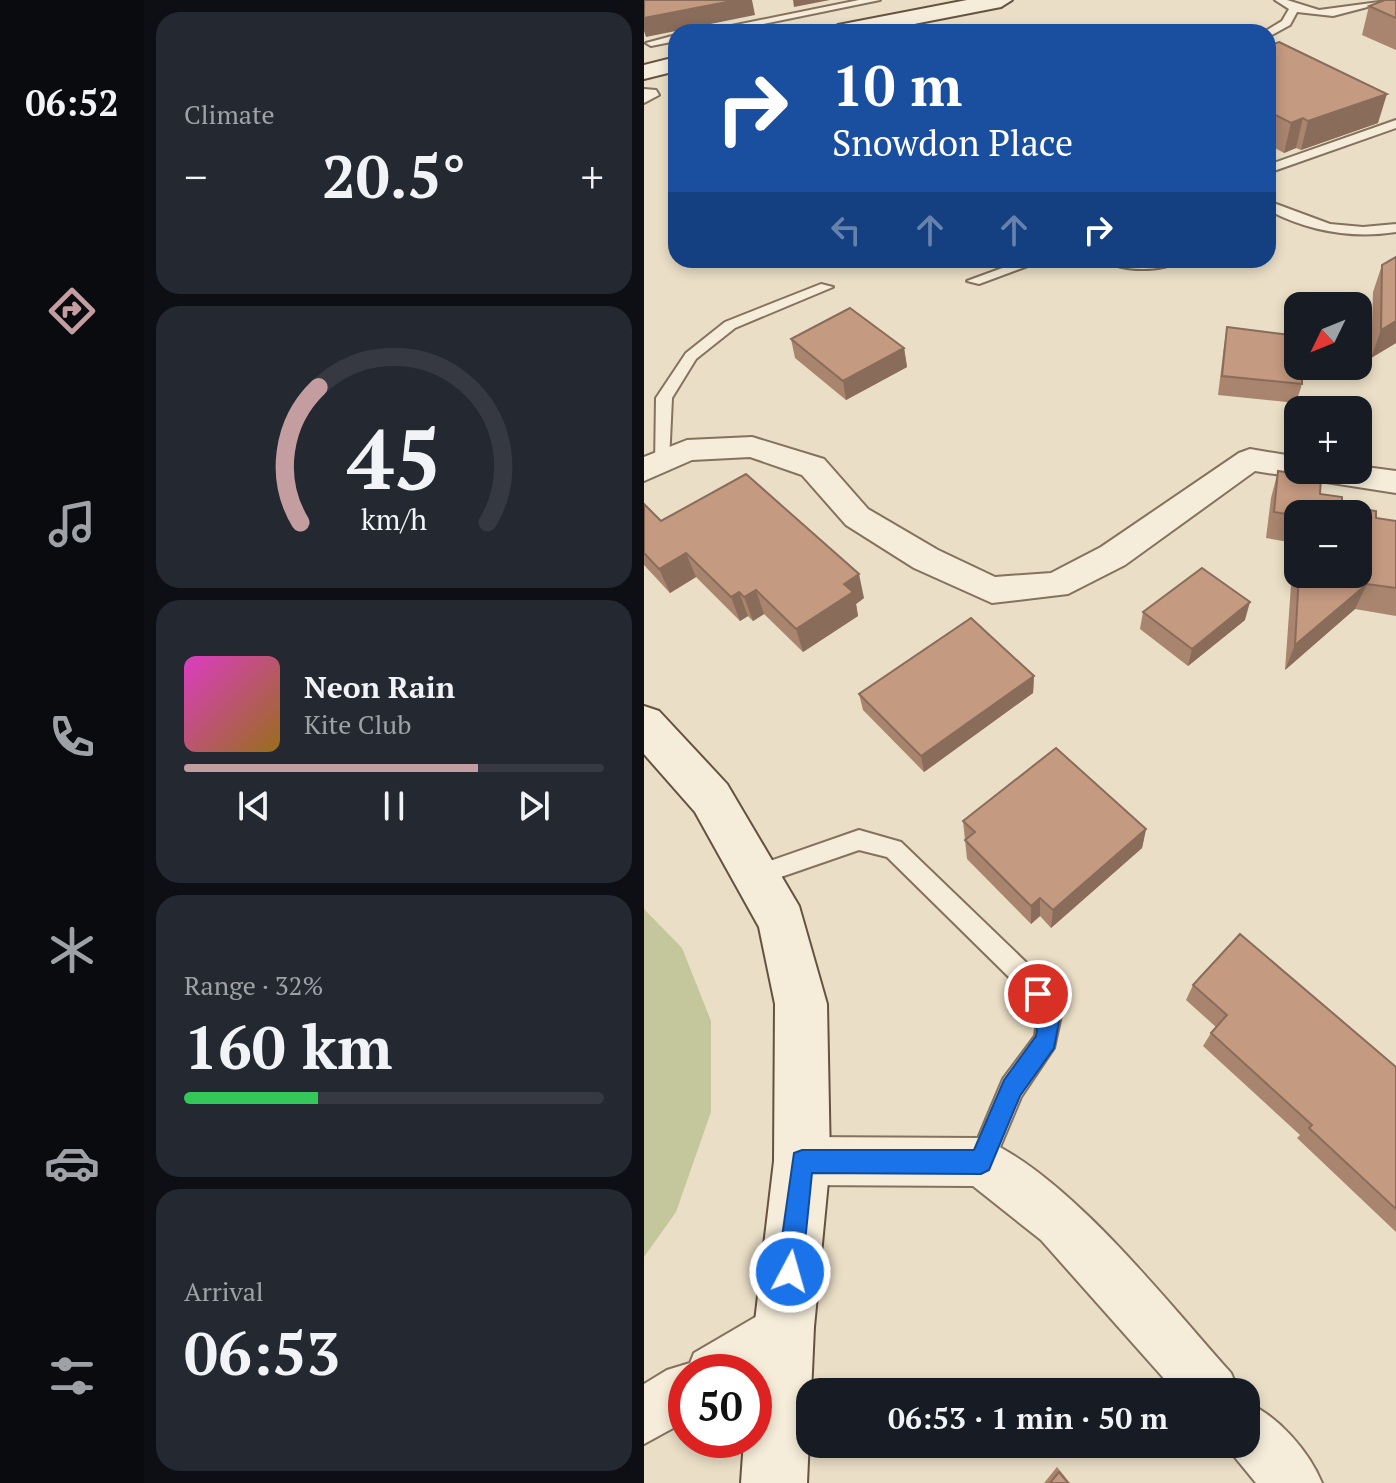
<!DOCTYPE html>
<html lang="en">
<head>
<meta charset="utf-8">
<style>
	body { margin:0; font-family:"PT Serif",serif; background:#242831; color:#f1f3f6; height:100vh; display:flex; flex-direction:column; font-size:30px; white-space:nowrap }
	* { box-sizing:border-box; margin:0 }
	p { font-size:26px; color:#9ea1a6 }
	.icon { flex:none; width:44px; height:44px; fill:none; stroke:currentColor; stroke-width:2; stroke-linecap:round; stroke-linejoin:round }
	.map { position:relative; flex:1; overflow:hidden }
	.panel { display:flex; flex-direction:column; gap:12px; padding:12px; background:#0d0f14; width:500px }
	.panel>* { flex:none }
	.top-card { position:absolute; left:24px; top:24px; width:608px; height:244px; border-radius:24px; box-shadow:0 4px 12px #0003; background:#1a4fa0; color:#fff; overflow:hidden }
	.needle { width:52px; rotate:227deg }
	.buttons { position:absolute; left:640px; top:292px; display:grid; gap:16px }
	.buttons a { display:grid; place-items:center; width:88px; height:88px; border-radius:16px; background:#171b24; box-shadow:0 4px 12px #0003; font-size:40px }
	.speed { position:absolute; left:24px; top:1354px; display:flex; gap:16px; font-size:40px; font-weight:700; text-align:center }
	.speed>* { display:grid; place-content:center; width:104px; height:104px; border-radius:50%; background:#171b24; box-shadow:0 4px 12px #0003; line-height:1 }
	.speed .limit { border:12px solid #d22; background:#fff; color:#111 }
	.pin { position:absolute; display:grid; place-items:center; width:68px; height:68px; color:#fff; margin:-34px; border:4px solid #fff; border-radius:50%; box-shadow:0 2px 8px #0007 }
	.me { position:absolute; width:88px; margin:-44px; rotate:6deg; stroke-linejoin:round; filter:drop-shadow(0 0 6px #0008) }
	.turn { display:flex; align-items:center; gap:28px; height:168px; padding:0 32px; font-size:36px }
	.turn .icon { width:104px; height:104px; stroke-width:2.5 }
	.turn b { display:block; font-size:56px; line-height:68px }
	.lanes { display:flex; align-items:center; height:76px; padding:0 32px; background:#0003; justify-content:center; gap:40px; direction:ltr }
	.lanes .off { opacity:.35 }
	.big { font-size:60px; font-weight:600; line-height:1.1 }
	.panel .card { flex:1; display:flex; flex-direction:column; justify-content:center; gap:12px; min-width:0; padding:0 28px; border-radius:24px; background:#242831 }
	.panel .dial { align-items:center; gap:0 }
	.dial svg { height:208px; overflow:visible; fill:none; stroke:#363941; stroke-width:7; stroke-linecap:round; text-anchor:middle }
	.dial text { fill:#f1f3f6; stroke:none }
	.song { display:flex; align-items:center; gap:24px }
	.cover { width:96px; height:96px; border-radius:12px; background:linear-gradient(135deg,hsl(310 70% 55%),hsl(40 70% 35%)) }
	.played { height:8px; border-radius:4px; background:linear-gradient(90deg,#c49da0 70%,#363941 70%) }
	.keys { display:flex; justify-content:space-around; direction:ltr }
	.heat { display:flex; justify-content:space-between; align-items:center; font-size:44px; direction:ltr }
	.charge { height:12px; border-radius:6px; background:linear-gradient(90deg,#34c759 32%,#363941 0) }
	.trip { position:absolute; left:152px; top:1378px; width:464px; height:80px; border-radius:24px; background:#171b24; box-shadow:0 4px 12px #0003; font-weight:600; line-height:80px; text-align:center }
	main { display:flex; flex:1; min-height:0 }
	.dock { display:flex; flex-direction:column; width:144px; justify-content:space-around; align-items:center; background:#090b0e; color:#9ea1a6 }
	.dock .icon { width:56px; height:56px }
	.dock .current { color:#c49da0 }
	.dock b { font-size:36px; color:#f1f3f6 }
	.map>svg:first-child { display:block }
</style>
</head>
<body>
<main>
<nav class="dock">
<b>06:52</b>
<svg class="icon current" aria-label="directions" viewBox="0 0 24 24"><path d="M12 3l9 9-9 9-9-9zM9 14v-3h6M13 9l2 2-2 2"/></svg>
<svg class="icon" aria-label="music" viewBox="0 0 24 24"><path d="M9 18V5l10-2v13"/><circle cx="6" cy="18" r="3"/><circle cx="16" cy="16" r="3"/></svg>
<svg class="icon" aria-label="phone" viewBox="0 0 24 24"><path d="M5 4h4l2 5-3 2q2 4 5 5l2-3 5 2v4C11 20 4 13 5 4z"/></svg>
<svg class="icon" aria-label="climate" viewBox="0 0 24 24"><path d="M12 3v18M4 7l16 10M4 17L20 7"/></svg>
<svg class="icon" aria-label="car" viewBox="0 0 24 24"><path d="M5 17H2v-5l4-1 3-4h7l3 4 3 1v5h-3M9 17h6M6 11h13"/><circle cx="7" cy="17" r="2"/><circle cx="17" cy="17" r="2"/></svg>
<svg class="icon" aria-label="filters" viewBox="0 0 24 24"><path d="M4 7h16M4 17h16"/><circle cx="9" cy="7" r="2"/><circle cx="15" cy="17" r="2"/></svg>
</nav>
<section class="panel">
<div class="card"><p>Climate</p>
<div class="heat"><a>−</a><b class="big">20.5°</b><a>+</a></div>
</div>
<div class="card dial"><svg viewBox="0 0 100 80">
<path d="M14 69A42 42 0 1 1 86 69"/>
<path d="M14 69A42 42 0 0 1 21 17" stroke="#c49da0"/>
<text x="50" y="56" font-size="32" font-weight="700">45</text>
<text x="50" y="72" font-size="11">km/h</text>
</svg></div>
<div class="card">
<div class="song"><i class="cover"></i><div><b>Neon Rain</b><p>Kite Club</p></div></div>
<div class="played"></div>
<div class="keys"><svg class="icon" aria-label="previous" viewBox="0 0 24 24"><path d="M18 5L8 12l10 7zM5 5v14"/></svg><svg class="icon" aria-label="pause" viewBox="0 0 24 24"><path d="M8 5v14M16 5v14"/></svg><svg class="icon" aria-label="next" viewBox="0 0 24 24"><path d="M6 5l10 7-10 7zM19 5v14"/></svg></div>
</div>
<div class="card"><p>Range · 32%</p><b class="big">160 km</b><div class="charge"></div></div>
<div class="card"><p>Arrival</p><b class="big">06:53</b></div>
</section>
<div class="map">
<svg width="752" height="1483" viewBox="0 0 752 1483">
	<rect width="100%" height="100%" fill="#eadec6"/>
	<!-- green -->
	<path fill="#c3c79b" d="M0 909 38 948 67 1021V1112L32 1212 0 1257Z"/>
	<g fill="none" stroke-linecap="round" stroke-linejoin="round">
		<!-- service casing -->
		<g stroke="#84715e" stroke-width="4">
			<g id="service">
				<path d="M215 0H236L80 32H58Z"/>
				<path d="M631 0H643L675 10 750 0 689 16 653 12 646 25 624 37V32H620L638 21 645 9Z"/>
				<path d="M257 18H265L281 32H269L257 22Z"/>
				<path d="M32 35V41L7 46 2 43Z"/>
				<path d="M752 120V128L624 173V165Z"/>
				<path d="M624 201 686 224 719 227 752 224V232C708 239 664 231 624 210Z"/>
				<path d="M380 260H400L335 284 323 281Z"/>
				<path d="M461 260H536C519 272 478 272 461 260Z"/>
				<path d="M177 284 189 287 91 328 52 359 28 398 25 462 23 466H11L12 398 42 353 81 322Z"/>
				<path d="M215 830 257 842 389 969 418 1011 410 1048 377 1097 346 1171 337 1175 328 1171 324 1162 359 1079 391 1036 394 1014 373 985 243 857 215 850 111 886 103 883 100 876 103 869Z"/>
			</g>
		</g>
		<!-- minor casing -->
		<g stroke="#84715e" stroke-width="4">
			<g id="minor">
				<path d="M0 89 12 90 15 95 0 103Z"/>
				<path d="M108 437 180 459 224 509 294 550 351 577 407 573 457 547 595 453 606 449 654 457V470H714V466L752 471V493L611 471 481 565 424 594 348 603 270 568 202 525 158 475 106 457 48 460 0 481V457L43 440Z"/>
				<path d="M158 1137 337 1138C424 1174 523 1302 587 1373L595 1392H532L397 1240 329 1186 158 1185 141 1178 134 1161 141 1144Z"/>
				<path d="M139 1301 158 1308 165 1327 158 1346 110 1377V1372H42V1421L0 1444V1384L23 1370 46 1363 50 1353Z"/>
				<path d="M602 1402C634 1416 665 1451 678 1483H612L580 1444H602Z"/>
			</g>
		</g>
		<!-- secondary casing -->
		<g stroke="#655241" stroke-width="4">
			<g id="secondary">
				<path d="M323 0H368L357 7 229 32H182L194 25Z"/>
				<path d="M32 57V71L0 79V65Z"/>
				<path d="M0 706 15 711 83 784 155 906 183 1004 186 1161 170 1327 163 1483H97L100 1440H110V1372H105L130 1161 131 1004 115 927 51 812 0 754Z"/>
			</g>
		</g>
		<!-- service -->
		<use href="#service" fill="#f5ecd9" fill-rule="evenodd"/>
		<!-- minor -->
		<use href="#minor" fill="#f5ecd9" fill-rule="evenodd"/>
		<!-- secondary -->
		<use href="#secondary" fill="#f5ecd9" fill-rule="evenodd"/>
	</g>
	<!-- wall -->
	<g fill="#a9846e" fill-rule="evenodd">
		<path d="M752 0V50L718 35 725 6Z"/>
		<path d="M624 46 734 123 657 150 652 148 640 153 624 144Z"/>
		<path d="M738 265 752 343 727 358 729 292Z"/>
		<path d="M583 327 658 384 652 403 574 395 580 346Z"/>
		<path d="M147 339 260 348 263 367 202 400 151 358Z"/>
		<path d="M634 471 698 506 732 518 752 521V616L711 609 641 670 650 543 622 538 627 498ZM654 514H714V574H654Z"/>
		<path d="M0 504 17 521 220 598 212 604 214 616 159 652 120 614 109 621 104 616 96 621 52 577 26 593 0 565Z"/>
		<path d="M499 612 601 620 544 666 496 629Z"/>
		<path d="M390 676 389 693 280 772 219 710 215 694Z"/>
		<path d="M319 821 502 829 498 848 407 928 396 916 387 924 323 859Z"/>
		<path d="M549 985 752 1067V1232L653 1138 656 1135 559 1046 567 1033 572 1027 542 1000Z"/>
		<path d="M413 1467 426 1483H400Z"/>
	</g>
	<!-- shaded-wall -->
	<g fill="#896c5a">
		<path d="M93 0H108L111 15 2 37 0 31V18Z"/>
		<path d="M149 0H186L150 7Z"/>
		<path d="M743 94 734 123 657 150 664 121Z"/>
		<path d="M659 118 652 148 640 153 647 123Z"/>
		<path d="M752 321V343L727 358 737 330Z"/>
		<path d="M260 348 263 367 202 400 199 381Z"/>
		<path d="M42 553 52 577 26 593 15 569Z"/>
		<path d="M215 574 220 598 212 604 214 616 159 652 152 629 200 584Z"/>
		<path d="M723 584 711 609 641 670 651 645Z"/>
		<path d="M112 590 120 614 109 621 100 597Z"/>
		<path d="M95 592 104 616 96 621 87 597Z"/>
		<path d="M606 602 601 620 544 666 548 649Z"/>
		<path d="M390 676 389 693 280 772 277 756Z"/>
		<path d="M502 829 498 848 407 928 409 910Z"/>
		<path d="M396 898V916L387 924V906Z"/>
	</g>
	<!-- building -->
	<g fill="#c49a80" stroke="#896c5a" stroke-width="2">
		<path d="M0 0H93L0 18Z"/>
		<path d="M741 0H752V18L725 6Z"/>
		<path d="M635 42 743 94 664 121 659 118 647 123 624 111V46Z"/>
		<path d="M752 257V321L737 330 738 265Z"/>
		<path d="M206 308 260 348 199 381 147 339Z"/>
		<path d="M583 327 654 336V366H658V384L578 376Z"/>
		<path d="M634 471 677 477 676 494 698 497V506L732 511V518L752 521V588L723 584 651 645 655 574H714V514H654V516L630 512Z"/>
		<path d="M102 474 215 574 200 584 209 592 152 629 112 590 100 597 95 592 87 597 42 553 15 569 0 553V504L17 521Z"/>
		<path d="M558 568 606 602 548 649 499 612Z"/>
		<path d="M327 618 390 676 277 756 215 694Z"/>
		<path d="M412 748 502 829 409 910 396 898 387 906 321 840 331 832 319 821Z"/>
		<path d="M596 934 752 1067V1209L665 1128 668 1125 567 1033 583 1015 549 985Z"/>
		<path d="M415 1472 424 1483H406Z"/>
	</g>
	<!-- route -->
	<path fill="#1a73e8" stroke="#114b97" stroke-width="2" d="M394 983 401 986 417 1011 410 1048 376 1096 345 1170 337 1174 168 1173 158 1272 154 1281 146 1284 137 1281 133 1272 150 1153 158 1150H330L360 1080 392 1036 395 1014 383 994 386 986Z"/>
</svg>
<div class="buttons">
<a><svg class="needle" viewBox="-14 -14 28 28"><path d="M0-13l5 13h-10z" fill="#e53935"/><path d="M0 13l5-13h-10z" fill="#9ea1a6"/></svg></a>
<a>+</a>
<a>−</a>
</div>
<div class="speed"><div class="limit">50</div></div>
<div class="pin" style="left:394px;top:994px;background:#d93025"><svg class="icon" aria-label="arrive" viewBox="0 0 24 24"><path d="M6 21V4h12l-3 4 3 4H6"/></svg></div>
<svg class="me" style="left:146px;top:1272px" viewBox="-20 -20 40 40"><circle r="17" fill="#1a73e8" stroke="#fff" stroke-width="3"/><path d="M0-11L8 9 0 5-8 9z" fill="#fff"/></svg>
<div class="trip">06:53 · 1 min · 50 m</div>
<div class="top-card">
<div class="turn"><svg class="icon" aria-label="right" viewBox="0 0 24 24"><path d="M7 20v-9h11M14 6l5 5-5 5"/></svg><div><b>10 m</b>Snowdon Place</div></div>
<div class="lanes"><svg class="icon off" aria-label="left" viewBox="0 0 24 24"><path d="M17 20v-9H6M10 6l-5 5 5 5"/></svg><svg class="icon off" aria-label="ahead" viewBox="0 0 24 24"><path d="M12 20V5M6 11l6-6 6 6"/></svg><svg class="icon off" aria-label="ahead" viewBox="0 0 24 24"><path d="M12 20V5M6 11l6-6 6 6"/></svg><svg class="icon" aria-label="right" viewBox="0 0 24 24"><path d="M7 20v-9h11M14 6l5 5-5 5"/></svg></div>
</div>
</div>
</main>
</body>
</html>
